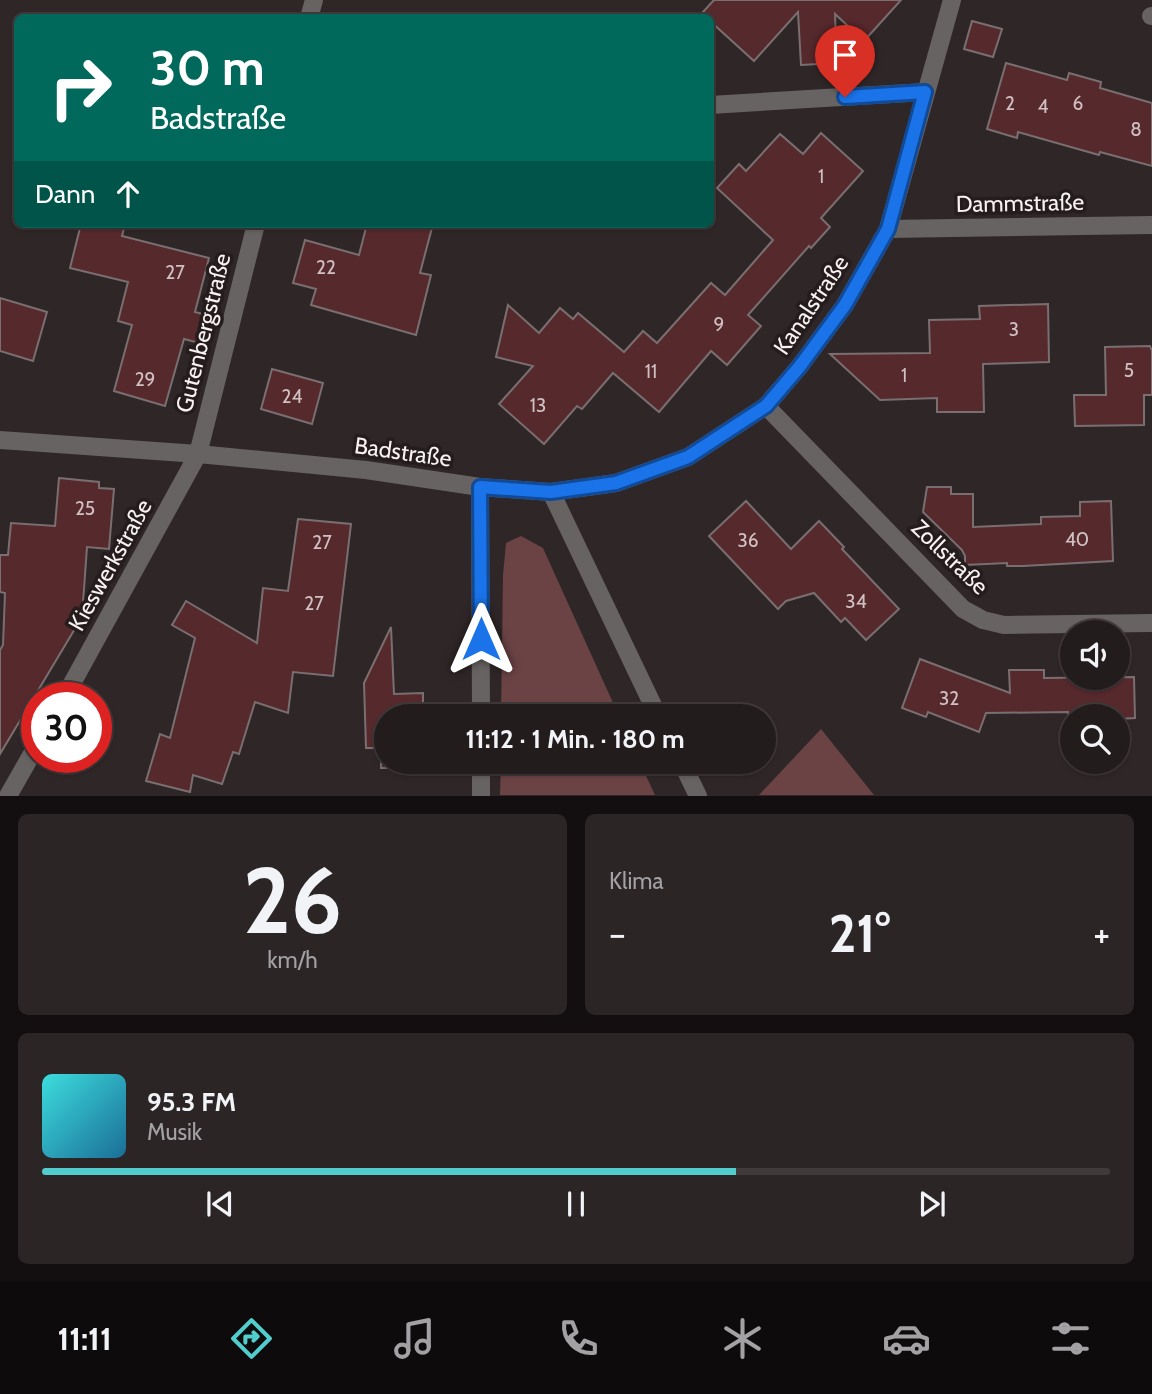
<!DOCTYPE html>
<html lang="de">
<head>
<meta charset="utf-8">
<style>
	body { margin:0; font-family:Cabin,sans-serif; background:#2b2526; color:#f1f3f6; height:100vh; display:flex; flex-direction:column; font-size:26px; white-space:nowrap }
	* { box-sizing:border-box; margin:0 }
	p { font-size:23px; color:#a3a1a4 }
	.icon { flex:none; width:38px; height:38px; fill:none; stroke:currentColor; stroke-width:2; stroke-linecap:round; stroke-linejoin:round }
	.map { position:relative; height:796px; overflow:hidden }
	.drawer { display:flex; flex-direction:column; gap:18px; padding:18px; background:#130f10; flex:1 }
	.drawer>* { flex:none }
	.top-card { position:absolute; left:14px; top:14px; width:700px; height:214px; border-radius:10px; box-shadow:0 2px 5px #0004,0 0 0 2px #403a3b; background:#00695c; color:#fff; overflow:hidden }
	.fabs { position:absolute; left:1060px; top:620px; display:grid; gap:14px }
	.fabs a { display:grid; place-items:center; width:70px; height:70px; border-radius:50%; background:#231c1d; box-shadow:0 2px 5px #0004,0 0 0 2px #403a3b; font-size:35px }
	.speed { position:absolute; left:21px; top:682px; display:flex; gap:14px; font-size:35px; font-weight:700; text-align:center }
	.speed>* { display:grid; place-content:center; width:91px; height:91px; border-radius:50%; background:#231c1d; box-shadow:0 2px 5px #0004,0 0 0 2px #403a3b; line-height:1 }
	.speed .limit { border:10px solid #d22; background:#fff; color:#111 }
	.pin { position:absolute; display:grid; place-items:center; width:60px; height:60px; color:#fff; margin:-72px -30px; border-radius:50% 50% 50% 0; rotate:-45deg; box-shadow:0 0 7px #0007 }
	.pin .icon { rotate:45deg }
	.me { position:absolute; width:77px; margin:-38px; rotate:0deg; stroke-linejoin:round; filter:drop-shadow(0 0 5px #0008) }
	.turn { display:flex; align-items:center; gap:24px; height:147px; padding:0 21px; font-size:32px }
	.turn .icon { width:91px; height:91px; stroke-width:2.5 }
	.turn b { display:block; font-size:49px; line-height:60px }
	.then { display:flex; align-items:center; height:66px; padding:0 21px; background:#0003; gap:14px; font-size:26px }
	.big { font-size:52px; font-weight:800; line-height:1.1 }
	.drawer .tile { flex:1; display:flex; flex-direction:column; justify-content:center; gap:10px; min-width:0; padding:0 24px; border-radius:10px; background:#2b2526 }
	.drawer .dial { align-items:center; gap:0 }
	.dial b { font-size:91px; line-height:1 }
	.song { display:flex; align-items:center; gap:21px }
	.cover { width:84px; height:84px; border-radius:10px; background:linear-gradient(135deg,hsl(180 70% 55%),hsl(200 70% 35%)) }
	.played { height:7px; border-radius:4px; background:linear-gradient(90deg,#52cdcd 65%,#403a3b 65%) }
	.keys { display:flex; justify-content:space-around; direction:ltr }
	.heat { display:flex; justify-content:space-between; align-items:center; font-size:38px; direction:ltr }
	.drawer .tiles { flex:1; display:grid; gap:18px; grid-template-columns:1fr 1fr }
	.tile:last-child { grid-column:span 2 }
	.trip { position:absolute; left:374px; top:704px; width:402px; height:70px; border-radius:35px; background:#231c1d; box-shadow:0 2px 5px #0004,0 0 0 2px #403a3b; font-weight:800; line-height:70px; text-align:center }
	.dock { display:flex; height:112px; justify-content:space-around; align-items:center; background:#0e0b0c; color:#a3a1a4 }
	.dock .icon { width:49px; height:49px }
	.dock .on { color:#52cdcd }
	.dock b { font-size:32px; color:#f1f3f6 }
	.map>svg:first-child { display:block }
</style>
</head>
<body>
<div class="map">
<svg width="1152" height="796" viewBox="0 0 1152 796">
	<rect width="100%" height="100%" fill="#2f2627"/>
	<!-- green -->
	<g fill="#6b4345">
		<path d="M521 536 543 548 619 716H501L503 575 506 543Z"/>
		<path d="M821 729 874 795H759Z"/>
		<path d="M501 761H639L655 795H500Z"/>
	</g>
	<!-- building -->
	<g fill="#56292d" stroke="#796f70" stroke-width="2">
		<path d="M714 0H901L864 41 835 14 837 63 801 65 798 12 754 61 710 21V18H706L702 13Z"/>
		<path d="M972 21 1002 29 993 57 964 49Z"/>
		<path d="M1006 63 1067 80 1069 73 1101 82 1100 88 1152 103V166L1100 152 1099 155 1018 132 1017 138 987 129Z"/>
		<path d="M821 133 863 171 821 218 830 227 811 248 809 246 748 315 761 326 727 365 711 351 659 412 613 373 582 409 577 406 544 444 499 404 533 366 496 357 508 305 539 333 560 308 573 319 578 313 624 352 643 331 657 343 711 283 725 295 773 240 717 188 739 164 746 171 780 134 803 154Z"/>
		<path d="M81 224H125L122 236 209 258 195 312 214 317 207 345 184 339 165 406 114 391 132 325 118 321 128 282 70 268Z"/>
		<path d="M367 224H433L420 273 431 275 416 335 311 305 316 289 293 283 305 240 359 255Z"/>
		<path d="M0 298 47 312 33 361 0 351Z"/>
		<path d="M1048 304 1049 362 983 364 984 412H937V398L880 400 830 354 930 353 929 320 980 319 979 306Z"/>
		<path d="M1150 346 1152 351V395H1144V425L1075 426 1074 395H1106L1105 347Z"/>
		<path d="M272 369 323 383 312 424 261 409Z"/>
		<path d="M59 478 99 482V488L114 489 109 549 87 547 82 617 0 754V650L3 645 5 593 0 592V555H8L11 523 55 526Z"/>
		<path d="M927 487H951V494H973V527L1041 524V517L1080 516V502L1111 501 1113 561 1023 566H1007V563L965 565V556L962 550 923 512Z"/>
		<path d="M746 501 791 549 819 521 844 547 842 549 899 609 866 640 845 618 841 622 814 593 786 601 778 609 709 536Z"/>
		<path d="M298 519 351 524 333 676 293 672 288 713 255 702 239 754 233 752 222 784 193 775 190 792 146 781 160 734 170 738 195 638 172 625 186 601 257 643 263 588 288 591Z"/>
		<path d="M391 627 394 694 423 693V707H441V716H387V761H427L411 762 412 768H381V748H366L364 683Z"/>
		<path d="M920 659 1010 693 1009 670H1044V678L1134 677 1135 718 1118 719V716H1073V720L1068 721V712L986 713 979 732 928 712 926 717 902 708Z"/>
	</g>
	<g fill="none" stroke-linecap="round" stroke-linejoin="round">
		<!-- street -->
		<g stroke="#686363" stroke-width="18">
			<path d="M1151 16H1152"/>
			<path d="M309 18 314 0"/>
			<path d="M710 105 925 92"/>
			<path d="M888 229 1152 225"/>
			<path d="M766 406 963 609 983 620 1004 625 1152 623"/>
			<path d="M0 440 198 454 366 470 480 487 551 492 616 483 688 457 766 406 800 366 845 305 888 229 952 0"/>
			<path d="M480 487 481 716"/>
			<path d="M551 492 658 716"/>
			<path d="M64 698 198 454 256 224"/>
			<path d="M481 761V796"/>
			<path d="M681 761 698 796"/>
			<path d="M8 796 37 745"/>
		</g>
	</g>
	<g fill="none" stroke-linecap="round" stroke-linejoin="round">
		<!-- route casing -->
		<g stroke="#114b97" stroke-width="18">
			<path id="route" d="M481 639 480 487 551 492 616 483 688 457 766 406 800 366 845 305 888 229 925 92 845 97"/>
		</g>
		<!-- route -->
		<use href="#route" stroke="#1a73e8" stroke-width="12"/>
	</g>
	<g text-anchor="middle" stroke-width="7" stroke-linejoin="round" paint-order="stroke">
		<!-- number labels -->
		<g font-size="19" fill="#d0c0c1">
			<text x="1010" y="110">2</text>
			<text x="1078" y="110">6</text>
			<text x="1043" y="113">4</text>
			<text x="1136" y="136">8</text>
			<text x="821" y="183">1</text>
			<text x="326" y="274">22</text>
			<text x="175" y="279">27</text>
			<text x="719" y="331">9</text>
			<text x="1014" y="336">3</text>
			<text x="1129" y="377">5</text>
			<text x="651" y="378">11</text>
			<text x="904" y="382">1</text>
			<text x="145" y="386">29</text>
			<text x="292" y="403">24</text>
			<text x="538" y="412">13</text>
			<text x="85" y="515">25</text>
			<text x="1077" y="546">40</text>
			<text x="748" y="547">36</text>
			<text x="322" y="549">27</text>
			<text x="856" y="608">34</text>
			<text x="314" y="610">27</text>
			<text x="949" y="705">32</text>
		</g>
		<!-- street labels -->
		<g font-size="23" fill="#f8f2f2" stroke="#251d1d">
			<text transform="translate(1020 203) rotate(-1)" y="8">Dammstraße</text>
			<text transform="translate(811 305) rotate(-56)" y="8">Kanalstraße</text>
			<text transform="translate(203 333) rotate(-76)" y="8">Gutenbergstraße</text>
			<text transform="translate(403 452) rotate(8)" y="8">Badstraße</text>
			<text transform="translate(950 557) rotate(44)" y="8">Zollstraße</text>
			<text transform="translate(110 565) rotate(-61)" y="8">Kieswerkstraße</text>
		</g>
	</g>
</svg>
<div class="fabs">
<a><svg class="icon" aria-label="sound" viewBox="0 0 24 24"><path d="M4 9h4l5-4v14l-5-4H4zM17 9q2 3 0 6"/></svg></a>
<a><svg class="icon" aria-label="search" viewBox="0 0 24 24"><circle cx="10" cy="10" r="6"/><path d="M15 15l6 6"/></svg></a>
</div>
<div class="speed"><div class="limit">30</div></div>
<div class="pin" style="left:845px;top:97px;background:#d93025"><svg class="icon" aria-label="arrive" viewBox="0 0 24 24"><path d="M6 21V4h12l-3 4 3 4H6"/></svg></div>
<svg class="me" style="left:481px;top:639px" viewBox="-20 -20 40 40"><path d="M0-17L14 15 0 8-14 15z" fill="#1a73e8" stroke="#fff" stroke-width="4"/></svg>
<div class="trip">11:12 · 1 Min. · 180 m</div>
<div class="top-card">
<div class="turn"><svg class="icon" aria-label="right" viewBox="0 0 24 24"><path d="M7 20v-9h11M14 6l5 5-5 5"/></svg><div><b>30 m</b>Badstraße</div></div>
<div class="then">Dann<svg class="icon" aria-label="ahead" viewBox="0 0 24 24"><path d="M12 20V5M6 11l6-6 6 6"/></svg></div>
</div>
</div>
<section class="drawer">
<div class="tiles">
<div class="tile dial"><b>26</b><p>km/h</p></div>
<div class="tile"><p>Klima</p>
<div class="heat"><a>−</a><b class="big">21°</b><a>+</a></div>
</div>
<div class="tile">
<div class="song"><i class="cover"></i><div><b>95.3 FM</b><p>Musik</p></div></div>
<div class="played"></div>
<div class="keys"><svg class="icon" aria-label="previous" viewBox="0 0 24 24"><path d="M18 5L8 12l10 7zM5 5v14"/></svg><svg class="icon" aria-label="pause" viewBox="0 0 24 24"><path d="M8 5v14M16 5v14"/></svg><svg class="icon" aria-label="next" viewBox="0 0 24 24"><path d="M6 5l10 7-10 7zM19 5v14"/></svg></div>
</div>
</div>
</section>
<nav class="dock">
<b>11:11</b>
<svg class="icon on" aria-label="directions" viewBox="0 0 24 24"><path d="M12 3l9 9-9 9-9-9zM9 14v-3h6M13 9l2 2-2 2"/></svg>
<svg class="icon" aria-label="music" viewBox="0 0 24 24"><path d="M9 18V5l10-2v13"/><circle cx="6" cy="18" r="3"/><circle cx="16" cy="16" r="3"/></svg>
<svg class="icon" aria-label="phone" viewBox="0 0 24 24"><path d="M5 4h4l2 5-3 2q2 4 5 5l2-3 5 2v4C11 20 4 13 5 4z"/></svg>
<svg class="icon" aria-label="climate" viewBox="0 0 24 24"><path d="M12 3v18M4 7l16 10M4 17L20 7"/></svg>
<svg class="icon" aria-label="car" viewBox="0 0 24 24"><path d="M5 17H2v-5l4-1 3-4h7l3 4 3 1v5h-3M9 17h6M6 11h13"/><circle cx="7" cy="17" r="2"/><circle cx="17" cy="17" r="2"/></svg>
<svg class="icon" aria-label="filters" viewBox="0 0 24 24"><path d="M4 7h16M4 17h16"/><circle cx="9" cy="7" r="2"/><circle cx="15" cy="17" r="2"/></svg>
</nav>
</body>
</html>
